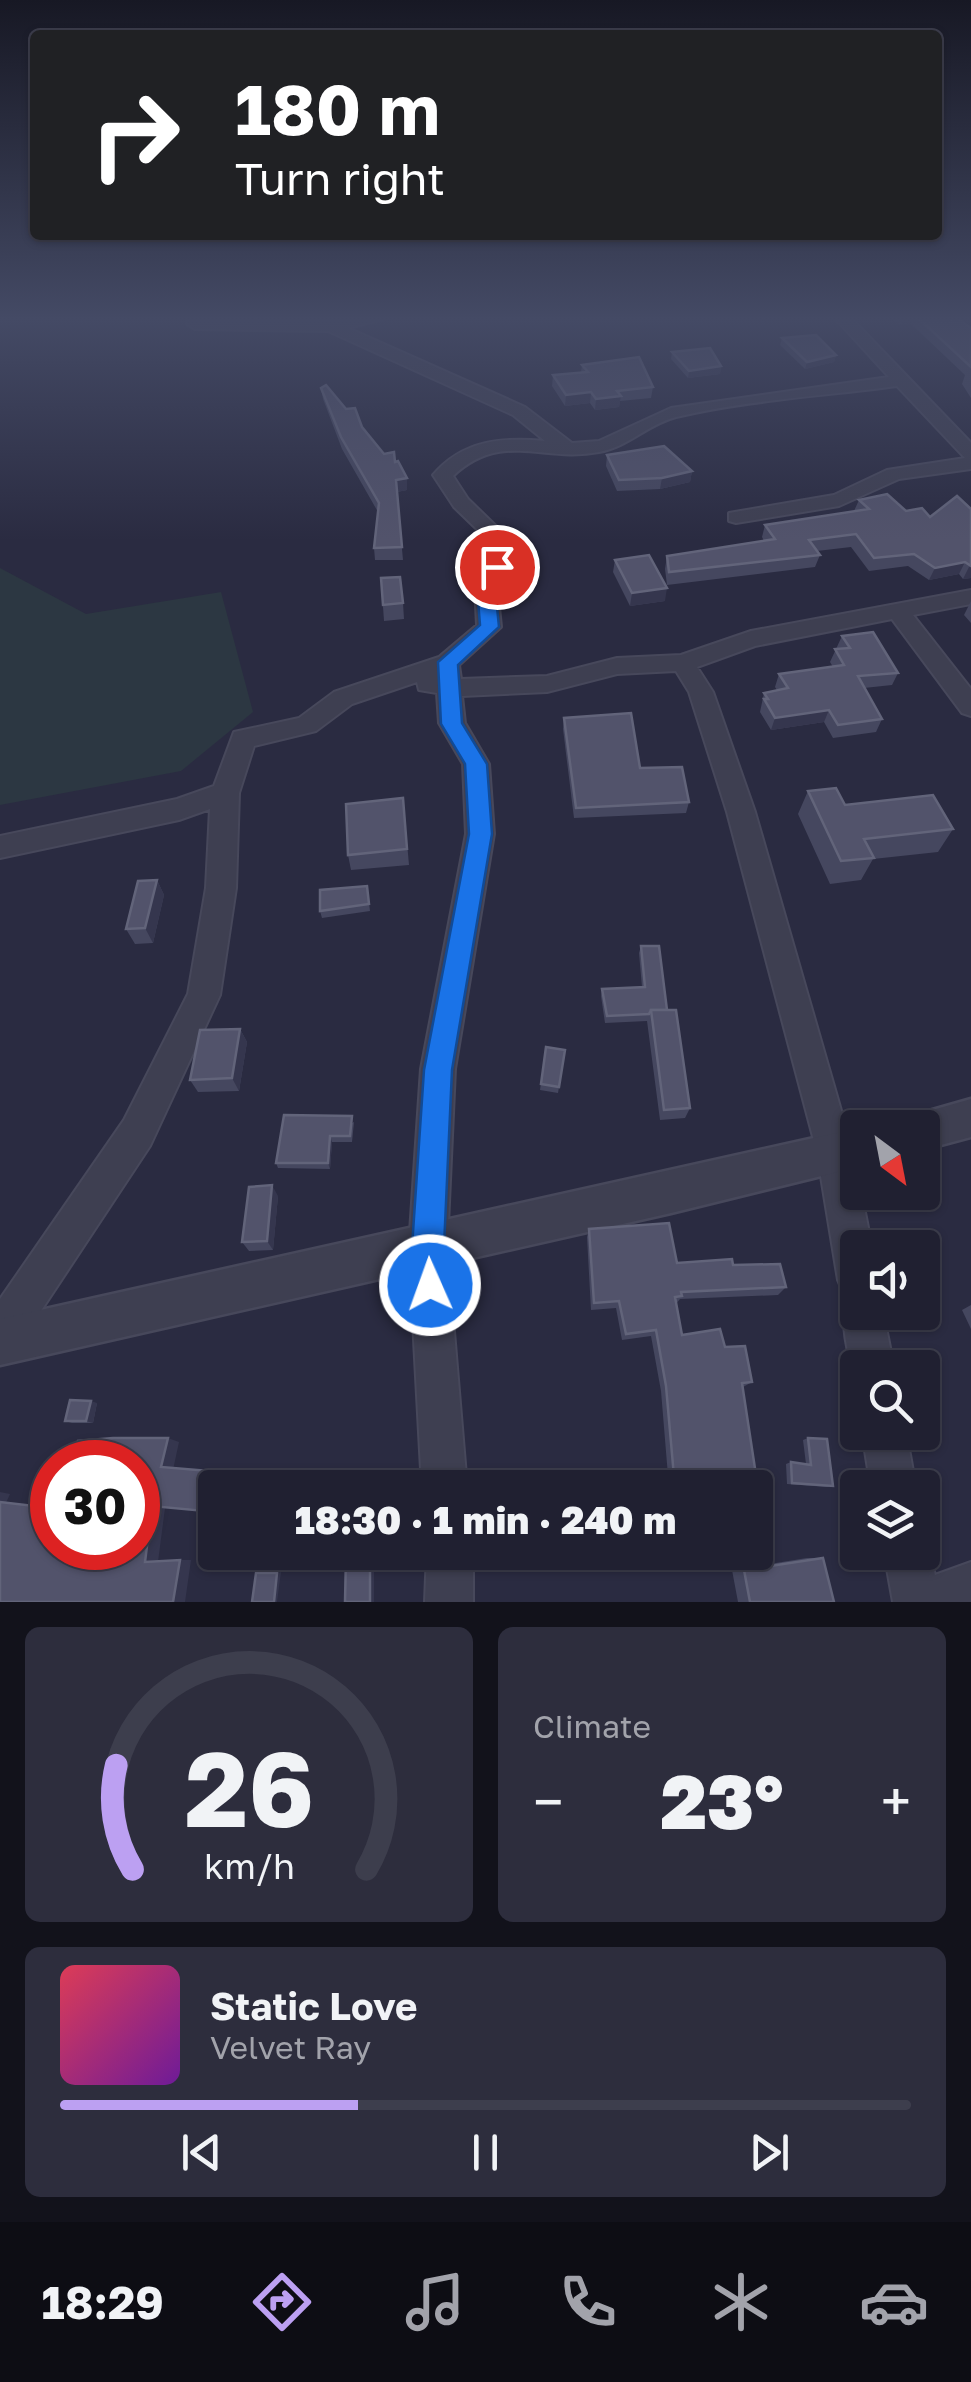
<!DOCTYPE html>
<html lang="en">
<head>
<meta charset="utf-8">
<style>
	body { margin:0; font-family:"Golos Text",sans-serif; background:#2d2d3d; color:#f1f3f6; height:100vh; display:flex; flex-direction:column; font-size:38px; white-space:nowrap }
	* { box-sizing:border-box; margin:0 }
	p { font-size:32px; color:#a2a3ab }
	.icon { flex:none; width:55px; height:55px; fill:none; stroke:currentColor; stroke-width:2; stroke-linecap:round; stroke-linejoin:round }
	.map { position:relative; height:1602px; overflow:hidden }
	.side { display:flex; flex-direction:column; gap:25px; padding:25px; background:#12121b; flex:1 }
	.side>* { flex:none }
	.top-card { position:absolute; left:30px; top:30px; width:912px; height:210px; border-radius:10px; box-shadow:0 2px 8px #0004,0 0 0 2px #3d3e4d; background:#202124; color:#fff; overflow:hidden }
	.needle { width:65px; rotate:148deg }
	.tools { position:absolute; left:840px; top:1110px; display:grid; gap:20px }
	.tools a { display:grid; place-items:center; width:100px; height:100px; border-radius:10px; background:#202031; box-shadow:0 2px 8px #0004,0 0 0 2px #3d3e4d; font-size:50px }
	.speed { position:absolute; left:30px; top:1440px; display:flex; gap:20px; font-size:50px; font-weight:700; text-align:center }
	.speed>* { display:grid; place-content:center; width:130px; height:130px; border-radius:50%; background:#202031; box-shadow:0 2px 8px #0004,0 0 0 2px #3d3e4d; line-height:1 }
	.speed .limit { border:15px solid #d22; background:#fff; color:#111 }
	.pin { position:absolute; display:grid; place-items:center; width:85px; height:85px; color:#fff; margin:-42px; border:5px solid #fff; border-radius:50%; box-shadow:0 2px 10px #0007 }
	.me { position:absolute; width:110px; margin:-55px; rotate:358deg; stroke-linejoin:round; filter:drop-shadow(0 0 8px #0008) }
	.turn { display:flex; align-items:center; gap:35px; height:210px; padding:0 40px; font-size:45px }
	.turn .icon { width:130px; height:130px; stroke-width:2.5 }
	.turn b { display:block; font-size:70px; line-height:85px }
	.big { font-size:75px; font-weight:800; line-height:1.1 }
	.side .widget { flex:1; display:flex; flex-direction:column; justify-content:center; gap:15px; min-width:0; padding:0 35px; border-radius:15px; background:#2d2d3d }
	.side .dial { align-items:center; gap:0 }
	.dial svg { height:260px; overflow:visible; fill:none; stroke:#3d3e4d; stroke-width:7; stroke-linecap:round; text-anchor:middle }
	.dial text { fill:#f1f3f6; stroke:none }
	.song { display:flex; align-items:center; gap:30px }
	.cover { width:120px; height:120px; border-radius:15px; background:linear-gradient(135deg,hsl(350 70% 55%),hsl(280 70% 35%)) }
	.played { height:10px; border-radius:5px; background:linear-gradient(90deg,#bca0f2 35%,#3d3e4d 35%) }
	.keys { display:flex; justify-content:space-around; direction:ltr }
	.heat { display:flex; justify-content:space-between; align-items:center; font-size:55px; direction:ltr }
	.side .tiles { flex:1; display:grid; gap:25px; grid-template-columns:1fr 1fr }
	.widget:last-child { grid-column:span 2 }
	.trip { position:absolute; left:198px; top:1470px; width:575px; height:100px; border-radius:10px; background:#202031; box-shadow:0 2px 8px #0004,0 0 0 2px #3d3e4d; font-weight:800; line-height:100px; text-align:center }
	.menu { display:flex; height:160px; justify-content:space-around; align-items:center; background:#0d0d14; color:#a2a3ab }
	.menu .icon { width:70px; height:70px }
	.menu .selected { color:#bca0f2 }
	.menu b { font-size:45px; color:#f1f3f6 }
	.map>svg:first-child { display:block }
</style>
</head>
<body>
<div class="map">
<svg width="971" height="1602" viewBox="0 0 971 1602">
	<rect width="100%" height="100%" fill="#2a2b41"/>
	<!-- green -->
	<path fill="#2c3742" d="M0 568 86 614 221 592 253 712 181 771 0 805Z"/>
	<g fill="none" stroke-linecap="round" stroke-linejoin="round">
		<!-- minor casing -->
		<g stroke="#47485b" stroke-width="4">
			<g id="minor">
				<path d="M187 317 331 321 390 317 348 328 525 407 572 443 599 441 671 408 889 377 834 317H850L971 443V469L899 479 839 506 736 523 729 521V513L834 495 887 470 965 458 897 386C824 396 748 400 676 417 648 424 628 447 599 452 543 463 502 430 453 476L468 499 502 532 508 567 497 587 501 627 459 665 461 679 547 676 617 658 681 655 751 631 971 590V604L913 615 971 689V716L962 713 892 619 755 646 697 667 713 692 755 812 853 1152 858 1192H861L872 1248H858V1312H883L894 1368H858V1381C848 1358 837 1318 851 1297L844 1294 838 1280 817 1152 727 812 689 692 676 671 617 674 547 692 462 696 465 723 489 764 494 834 455 1069 447 1247 467 1488H422L409 1247 421 1069 466 834 463 764 439 723 437 693 419 690 417 682 352 704 316 731 254 746 239 793 236 888 220 995 150 1146 15 1350 0 1356V1299L124 1120 188 994 206 888 210 809 179 820 0 858V836L177 799 214 786 234 732 299 718 334 692 439 657 477 625 475 587 486 567 482 534 454 507 433 475C463 440 502 437 545 441L513 415 328 331 195 329 187 324Z"/>
				<path d="M862 1432H906L916 1488H871Z"/>
				<path d="M924 1535 935 1575 971 1562V1602H893L884 1552H922Z"/>
				<path d="M427 1552H473V1602H425Z"/>
			</g>
		</g>
		<!-- tertiary casing -->
		<g stroke="#47485b" stroke-width="5">
			<g id="tertiary">
				<path d="M971 1099V1137L922 1150V1128H904L908 1117Z"/>
				<path d="M859 1128 858 1167 671 1213 0 1365V1319Z"/>
			</g>
		</g>
		<!-- minor -->
		<use href="#minor" fill="#3e3f51" fill-rule="evenodd"/>
		<!-- tertiary -->
		<use href="#tertiary" fill="#3e3f51" fill-rule="evenodd"/>
	</g>
	<!-- wall -->
	<g fill="#45475f">
		<path d="M889 317H946L952 322 971 328V398L962 384 965 375 910 323 900 325Z"/>
		<path d="M782 338 836 355 834 362 805 369 780 345Z"/>
		<path d="M672 352 721 366 720 374 688 378 671 359Z"/>
		<path d="M582 365 653 387 651 398 620 401 619 407 595 410 590 403 565 406 552 386 553 375 581 372Z"/>
		<path d="M321 388 362 427 384 454 395 462 407 490 397 492 403 560H375L374 548 378 512 342 449 323 399Z"/>
		<path d="M607 455 692 471 690 482 660 489 617 491 606 466Z"/>
		<path d="M859 500 930 517 971 509V578L963 579 959 574 929 580 908 566 869 571 851 547 817 551 820 555 815 567 667 585 665 569 667 556 764 541 762 537 765 525 854 511Z"/>
		<path d="M615 560 665 601 630 606 613 572Z"/>
		<path d="M381 578 403 603 404 619 384 621Z"/>
		<path d="M971 601V623L964 615Z"/>
		<path d="M842 636 898 673 892 685 864 688 882 719 876 732 833 738 824 722 771 730 760 712 764 693 777 690 775 687 779 674 833 667 830 662Z"/>
		<path d="M564 718 689 802 686 813 574 818 563 729Z"/>
		<path d="M808 791 845 805 953 829 938 852 873 859 861 880 830 884 798 814Z"/>
		<path d="M403 798 409 865 351 870 348 855Z"/>
		<path d="M157 880 164 895 153 943 135 944 126 929Z"/>
		<path d="M367 886 370 911 322 918 320 911Z"/>
		<path d="M641 946 667 1010 690 1108 685 1118 660 1120 647 1021 605 1023 601 996 602 989 642 987 639 953Z"/>
		<path d="M240 1029 247 1042 239 1091 198 1092 190 1080Z"/>
		<path d="M546 1047 565 1050 558 1093 540 1090Z"/>
		<path d="M354 1122 352 1142H332L330 1169 278 1168 276 1163Z"/>
		<path d="M278 1196 273 1250 249 1251 242 1242Z"/>
		<path d="M589 1229 677 1263 733 1265 786 1287 778 1295 680 1299 676 1304 682 1335 725 1347 752 1382 743 1387 756 1475 748 1478 697 1479 698 1488H669L661 1391 651 1336 622 1340 616 1308 591 1310 587 1237Z"/>
		<path d="M971 1305V1329L962 1310Z"/>
		<path d="M97 1403 93 1423H72L65 1421Z"/>
		<path d="M808 1438 833 1486 827 1487 787 1484 786 1464 791 1462 806 1464 803 1440Z"/>
		<path d="M807 1558H823L834 1602H738L732 1570Z"/>
	</g>
	<!-- shaded-wall -->
	<g fill="#35364e">
		<path d="M507 317H522L507 321Z"/>
		<path d="M903 317H912L910 323 900 325Z"/>
		<path d="M836 355 834 362 805 369 807 362Z"/>
		<path d="M721 366 720 374 688 378 689 371Z"/>
		<path d="M591 392 590 403 565 406 566 395Z"/>
		<path d="M621 396 619 407 595 410 596 399Z"/>
		<path d="M692 471 690 482 660 489 662 478Z"/>
		<path d="M407 478V490L397 492 396 480Z"/>
		<path d="M965 562 959 574 929 580 935 568Z"/>
		<path d="M971 566V578L963 579 969 567Z"/>
		<path d="M667 588 665 601 630 606 632 593Z"/>
		<path d="M829 710 824 722 771 730 775 718Z"/>
		<path d="M157 880 164 895 153 943 145 928Z"/>
		<path d="M240 1029 247 1042 239 1091 232 1078Z"/>
		<path d="M330 1136 332 1142 330 1169 328 1163Z"/>
		<path d="M272 1185 278 1196 273 1250 267 1241Z"/>
		<path d="M91 1401 97 1403 93 1423 86 1421Z"/>
		<path d="M168 1438 179 1442 173 1470 161 1467Z"/>
		<path d="M244 1474 253 1477 251 1488H241Z"/>
		<path d="M0 1492 10 1494 6 1503 0 1502Z"/>
		<path d="M152 1506 165 1508 158 1562H145Z"/>
		<rect x="370" y="1553" width="4" height="49"/>
		<path d="M180 1560H191L185 1602H173Z"/>
		<path d="M281 1572 277 1602H274L277 1573Z"/>
	</g>
	<!-- building -->
	<g fill="#52536b" stroke="#62647a" stroke-width="2.5">
		<path d="M917 317H946L952 322 961 321 971 328V367Z"/>
		<path d="M816 335 836 355 807 362 782 338Z"/>
		<path d="M710 348 721 366 689 371 672 352Z"/>
		<path d="M639 357 653 387 617 391 621 396 596 399 591 392 566 395 553 375 588 372 582 365Z"/>
		<path d="M326 385 346 409 355 408 362 427 384 454 394 452 395 462 398 461 407 478 396 480 402 547 374 548 379 503 341 437 321 388Z"/>
		<path d="M664 446 692 471 662 478 619 480 607 455Z"/>
		<path d="M887 494 906 511 922 508 930 517 957 496 971 509V566L965 562 935 568 914 554 874 558 856 534 809 540 820 555 669 572 667 556 775 539 765 525 869 509 859 500Z"/>
		<path d="M649 555 667 588 632 593 615 560Z"/>
		<path d="M400 577 403 603 383 605 381 578Z"/>
		<path d="M873 632 898 673 858 676 882 719 838 725 829 710 775 718 764 699H768L764 693 788 688 779 674 844 665 835 649 850 648 842 636Z"/>
		<path d="M631 713 640 768 682 767 689 802 576 808 564 718Z"/>
		<path d="M836 788 845 805 933 795 953 829 864 839 874 858 841 861 808 791Z"/>
		<path d="M403 798 407 849 348 855 346 804Z"/>
		<path d="M157 880 145 928 126 929 138 881Z"/>
		<path d="M367 886 369 904 320 911V890Z"/>
		<path d="M641 946H659L667 1010H651L649 1014 607 1016 602 989 645 987Z"/>
		<path d="M651 1010H676L690 1108 664 1110Z"/>
		<path d="M240 1029 232 1078 190 1080 200 1030Z"/>
		<path d="M546 1047 565 1050 559 1087 541 1084Z"/>
		<path d="M284 1115 352 1116 350 1136H330L328 1163H276Z"/>
		<path d="M272 1185 267 1241 242 1242 249 1187Z"/>
		<path d="M669 1223 677 1263 732 1259 733 1265 780 1264 786 1287 681 1292 682 1296 675 1297 682 1335 720 1329 725 1347 745 1346 752 1382 742 1383 756 1475 697 1477 698 1488H675L666 1386 656 1330 626 1334 619 1301 594 1303 589 1229Z"/>
		<path d="M70 1400 91 1401 86 1421H65Z"/>
		<path d="M113 1438H168L161 1467 244 1474 241 1488H215V1512L152 1506 145 1562 180 1560 173 1602H0V1502L52 1508V1548H138V1462H75L78 1441Z"/>
		<path d="M808 1438 827 1439 833 1486 792 1483 791 1462 811 1465Z"/>
		<path d="M370 1553V1602H345L346 1556Z"/>
		<path d="M823 1558 834 1602H750L744 1570Z"/>
		<path d="M256 1573H277L274 1602H252Z"/>
	</g>
	<!-- sky -->
	<linearGradient id="sky" x2="0" y2="1"><stop stop-color="#171824"/><stop offset="0.59" stop-color="#444a65"/><stop offset="1" stop-color="#444a65" stop-opacity="0"/></linearGradient>
	<rect width="971" height="541" fill="url(#sky)"/>
	<!-- route -->
	<path fill="#1a73e8" stroke="#114b97" stroke-width="2.5" d="M497 562 506 567 495 587 499 627 458 665 462 723 487 764 492 834 452 1070 444 1247 447 1285 442 1297 430 1302 419 1297 414 1285 412 1247 424 1070 469 834 465 764 441 724 438 662 480 625 477 587 491 563Z"/>
</svg>
<div class="tools">
<a><svg class="needle" viewBox="-14 -14 28 28"><path d="M0-13l5 13h-10z" fill="#e53935"/><path d="M0 13l5-13h-10z" fill="#a2a3ab"/></svg></a>
<a><svg class="icon" aria-label="sound" viewBox="0 0 24 24"><path d="M4 9h4l5-4v14l-5-4H4zM17 9q2 3 0 6"/></svg></a>
<a><svg class="icon" aria-label="search" viewBox="0 0 24 24"><circle cx="10" cy="10" r="6"/><path d="M15 15l6 6"/></svg></a>
<a><svg class="icon" aria-label="layers" viewBox="0 0 24 24"><path d="M12 4l9 5-9 5-9-5zM3 14l9 5 9-5"/></svg></a>
</div>
<div class="speed"><div class="limit">30</div></div>
<div class="pin" style="left:497px;top:567px;background:#d93025"><svg class="icon" aria-label="arrive" viewBox="0 0 24 24"><path d="M6 21V4h12l-3 4 3 4H6"/></svg></div>
<svg class="me" style="left:430px;top:1285px" viewBox="-20 -20 40 40"><circle r="17" fill="#1a73e8" stroke="#fff" stroke-width="3"/><path d="M0-11L8 9 0 5-8 9z" fill="#fff"/></svg>
<div class="trip">18:30 · 1 min · 240 m</div>
<div class="top-card">
<div class="turn"><svg class="icon" aria-label="right" viewBox="0 0 24 24"><path d="M7 20v-9h11M14 6l5 5-5 5"/></svg><div><b>180 m</b>Turn right</div></div>
</div>
</div>
<section class="side">
<div class="tiles">
<div class="widget dial"><svg viewBox="0 0 100 80">
<path d="M14 69A42 42 0 1 1 86 69"/>
<path d="M14 69A42 42 0 0 1 9 37" stroke="#bca0f2"/>
<text x="50" y="56" font-size="32" font-weight="700">26</text>
<text x="50" y="72" font-size="11">km/h</text>
</svg></div>
<div class="widget"><p>Climate</p>
<div class="heat"><a>−</a><b class="big">23°</b><a>+</a></div>
</div>
<div class="widget">
<div class="song"><i class="cover"></i><div><b>Static Love</b><p>Velvet Ray</p></div></div>
<div class="played"></div>
<div class="keys"><svg class="icon" aria-label="previous" viewBox="0 0 24 24"><path d="M18 5L8 12l10 7zM5 5v14"/></svg><svg class="icon" aria-label="pause" viewBox="0 0 24 24"><path d="M8 5v14M16 5v14"/></svg><svg class="icon" aria-label="next" viewBox="0 0 24 24"><path d="M6 5l10 7-10 7zM19 5v14"/></svg></div>
</div>
</div>
</section>
<nav class="menu">
<b>18:29</b>
<svg class="icon selected" aria-label="directions" viewBox="0 0 24 24"><path d="M12 3l9 9-9 9-9-9zM9 14v-3h6M13 9l2 2-2 2"/></svg>
<svg class="icon" aria-label="music" viewBox="0 0 24 24"><path d="M9 18V5l10-2v13"/><circle cx="6" cy="18" r="3"/><circle cx="16" cy="16" r="3"/></svg>
<svg class="icon" aria-label="phone" viewBox="0 0 24 24"><path d="M5 4h4l2 5-3 2q2 4 5 5l2-3 5 2v4C11 20 4 13 5 4z"/></svg>
<svg class="icon" aria-label="climate" viewBox="0 0 24 24"><path d="M12 3v18M4 7l16 10M4 17L20 7"/></svg>
<svg class="icon" aria-label="car" viewBox="0 0 24 24"><path d="M5 17H2v-5l4-1 3-4h7l3 4 3 1v5h-3M9 17h6M6 11h13"/><circle cx="7" cy="17" r="2"/><circle cx="17" cy="17" r="2"/></svg>
</nav>
</body>
</html>
